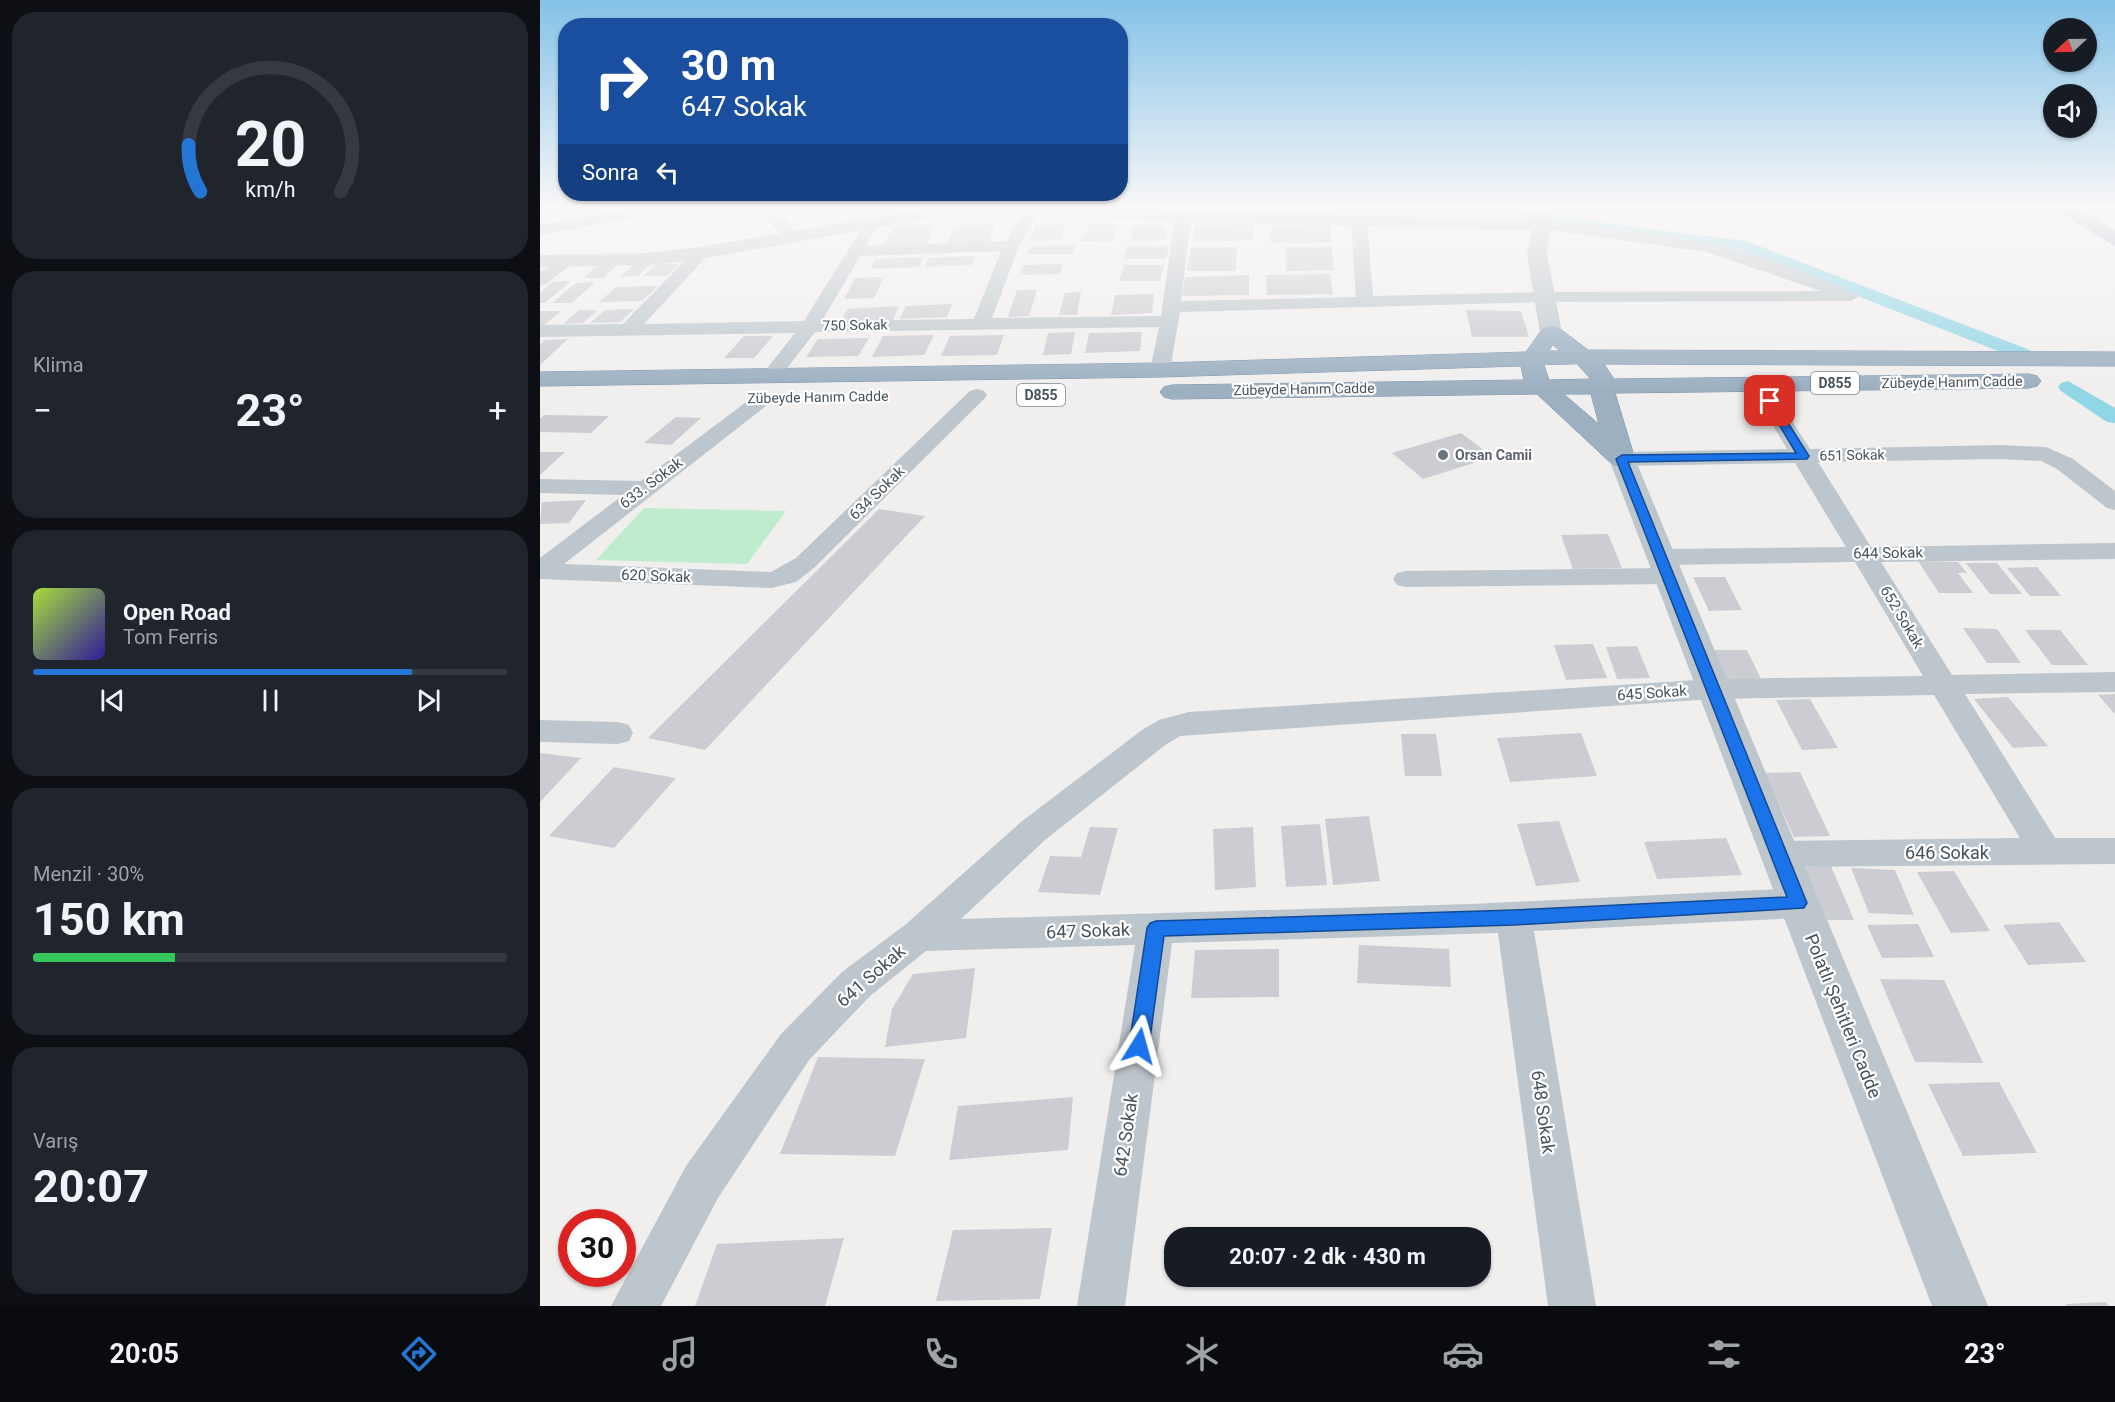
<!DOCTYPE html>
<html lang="tr">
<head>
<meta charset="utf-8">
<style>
	body { margin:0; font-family:Roboto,sans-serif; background:#20242c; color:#f1f3f6; height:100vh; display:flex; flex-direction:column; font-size:22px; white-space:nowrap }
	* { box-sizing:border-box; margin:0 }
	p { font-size:20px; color:#9ea1a6 }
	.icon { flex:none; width:33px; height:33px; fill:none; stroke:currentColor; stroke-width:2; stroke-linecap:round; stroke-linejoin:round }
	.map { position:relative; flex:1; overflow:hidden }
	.sheet { display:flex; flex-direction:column; gap:12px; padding:12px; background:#0d0f14; width:540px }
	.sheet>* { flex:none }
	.hud { position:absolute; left:18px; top:18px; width:570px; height:183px; border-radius:24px; box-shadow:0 2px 4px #0004; background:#1a4fa0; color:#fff; overflow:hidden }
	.needle { width:39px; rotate:248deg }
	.controls { position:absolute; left:1503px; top:18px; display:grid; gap:12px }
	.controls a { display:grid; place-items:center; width:54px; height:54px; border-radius:50%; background:#171b24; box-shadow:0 2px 4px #0004; font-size:30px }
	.speed { position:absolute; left:18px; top:1209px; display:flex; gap:12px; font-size:30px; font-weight:700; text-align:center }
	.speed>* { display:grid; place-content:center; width:78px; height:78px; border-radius:50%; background:#171b24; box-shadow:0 2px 4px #0004; line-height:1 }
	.speed .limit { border:9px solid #d22; background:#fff; color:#111 }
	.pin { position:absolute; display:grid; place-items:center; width:51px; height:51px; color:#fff; margin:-26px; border-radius:12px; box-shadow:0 3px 9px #0006 }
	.me { position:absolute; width:66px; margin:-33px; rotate:8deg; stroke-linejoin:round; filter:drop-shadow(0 0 4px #0008) }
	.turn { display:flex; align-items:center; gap:21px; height:126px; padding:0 24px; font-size:27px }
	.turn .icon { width:78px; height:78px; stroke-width:2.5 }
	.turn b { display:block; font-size:42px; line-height:51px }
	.then { display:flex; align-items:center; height:57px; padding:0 24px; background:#0003; gap:12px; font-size:22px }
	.big { font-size:45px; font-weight:700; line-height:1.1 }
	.sheet .tile { flex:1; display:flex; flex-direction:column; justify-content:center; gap:9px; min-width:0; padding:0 21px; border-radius:24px; background:#20242c }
	.sheet .dial { align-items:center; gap:0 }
	.dial svg { height:156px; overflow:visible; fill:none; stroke:#363941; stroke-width:7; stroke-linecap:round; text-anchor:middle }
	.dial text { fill:#f1f3f6; stroke:none }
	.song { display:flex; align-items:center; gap:18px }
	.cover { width:72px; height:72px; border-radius:9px; background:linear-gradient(135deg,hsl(80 70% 55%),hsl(250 70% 35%)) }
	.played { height:6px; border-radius:3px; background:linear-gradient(90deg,#2476d4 80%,#363941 80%) }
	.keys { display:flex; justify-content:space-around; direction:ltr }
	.heat { display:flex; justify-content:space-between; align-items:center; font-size:33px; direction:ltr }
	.charge { height:9px; border-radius:4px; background:linear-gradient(90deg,#34c759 30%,#363941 0) }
	.trip { position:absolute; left:624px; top:1227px; width:327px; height:60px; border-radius:24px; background:#171b24; box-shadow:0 2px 4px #0004; font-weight:700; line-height:60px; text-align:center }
	.dock { display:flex; height:96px; justify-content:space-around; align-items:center; background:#090b0e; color:#9ea1a6 }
	.dock .icon { width:42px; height:42px }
	.dock .active { color:#2476d4 }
	.dock b { font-size:27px; color:#f1f3f6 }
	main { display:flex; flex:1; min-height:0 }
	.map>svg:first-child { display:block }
</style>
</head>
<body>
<main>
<section class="sheet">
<div class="tile dial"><svg viewBox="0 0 100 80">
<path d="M14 69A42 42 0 1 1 86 69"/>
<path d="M14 69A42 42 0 0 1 8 45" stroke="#2476d4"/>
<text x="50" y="56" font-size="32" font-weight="700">20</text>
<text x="50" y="72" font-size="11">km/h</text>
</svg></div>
<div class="tile"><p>Klima</p>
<div class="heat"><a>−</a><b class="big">23°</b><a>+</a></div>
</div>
<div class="tile">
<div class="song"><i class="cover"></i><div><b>Open Road</b><p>Tom Ferris</p></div></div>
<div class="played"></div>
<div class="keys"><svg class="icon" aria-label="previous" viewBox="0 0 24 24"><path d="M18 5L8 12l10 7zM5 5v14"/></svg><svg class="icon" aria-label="pause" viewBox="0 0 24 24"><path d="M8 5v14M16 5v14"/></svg><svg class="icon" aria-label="next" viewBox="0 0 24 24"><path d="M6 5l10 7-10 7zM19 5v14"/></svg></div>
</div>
<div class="tile"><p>Menzil · 30%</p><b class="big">150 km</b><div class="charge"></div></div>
<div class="tile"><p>Varış</p><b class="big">20:07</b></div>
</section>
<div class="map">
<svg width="1575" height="1306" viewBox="0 0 1575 1306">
	<rect width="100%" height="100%" fill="#f1eeee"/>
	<!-- green -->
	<path fill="#bfeccf" d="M104 508 246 511 207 564 56 560Z"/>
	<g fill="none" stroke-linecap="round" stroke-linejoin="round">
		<!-- canal -->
		<g fill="#8fd6e6" fill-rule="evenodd">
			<path d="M938 208H971L1095 227 1206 241 1490 350 1493 354 1490 358H1476L1197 249 1095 237 945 213Z"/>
			<path d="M1528 381 1575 408V423L1567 422 1521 391 1518 387 1521 383Z"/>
		</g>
	</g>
	<!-- building -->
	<g fill="#cbcdd2">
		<path d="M1203 208H1238L1240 211 1203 210Z"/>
		<path d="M1374 208H1425L1430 212 1377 211Z"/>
		<path d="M455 224 449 243 407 245 414 226Z"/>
		<path d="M525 224 521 240 490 241 495 225Z"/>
		<path d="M550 224H580L571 242 540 241Z"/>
		<path d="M713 224V240L653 241 655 225Z"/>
		<path d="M396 225 387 244 343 246 354 226Z"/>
		<path d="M627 225 626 240 591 241 593 226Z"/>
		<path d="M789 225 792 242 731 243V226Z"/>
		<path d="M535 245 532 254H487L491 246Z"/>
		<path d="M587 246H629L626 259H583Z"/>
		<path d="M697 247 696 271H647L651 248Z"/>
		<path d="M745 247H792L794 270 746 271Z"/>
		<path d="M435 256 432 265 385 267 388 258Z"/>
		<path d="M383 257 379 267 331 269 335 259Z"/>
		<path d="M111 264 98 276 80 277 93 265Z"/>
		<path d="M116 264H139L127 276H103Z"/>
		<path d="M523 264 520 274 480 275 484 265Z"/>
		<path d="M58 265H77L63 278H43Z"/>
		<path d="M584 265H624L620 281H579Z"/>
		<path d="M790 274 793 294 727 295 726 275Z"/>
		<path d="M709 275V295L642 296 645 277Z"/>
		<path d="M344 277 334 298 304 299 315 278Z"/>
		<path d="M31 281 5 303H0V293L13 282Z"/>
		<path d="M55 282 32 303H12L36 283Z"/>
		<path d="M118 286 102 301 59 302 76 287Z"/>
		<path d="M477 290H497L489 316 468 317Z"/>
		<path d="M541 292 537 315H519L525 293Z"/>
		<path d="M614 294 612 313 571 315 575 295Z"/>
		<path d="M412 304 407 317 360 319 366 306Z"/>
		<path d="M359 306 353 320 301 322 307 309Z"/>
		<path d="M94 309 80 322 50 323 65 310Z"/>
		<path d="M39 310H58L43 323 23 324Z"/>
		<path d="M926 310 981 311 989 337H932Z"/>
		<path d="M0 311H21L4 325H0Z"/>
		<path d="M535 332 531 354 503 355 508 333Z"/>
		<path d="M602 332 600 351 545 353 549 333Z"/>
		<path d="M394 335 384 355 332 357 343 336Z"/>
		<path d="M464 335 457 355 401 356 410 336Z"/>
		<path d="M204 336H233L214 358H184Z"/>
		<path d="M329 338 318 356 266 357 278 339Z"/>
		<path d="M28 339 0 365V344L5 340Z"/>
		<path d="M4 415 69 416 51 433 0 432V419Z"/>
		<path d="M136 417 161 418 131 445 104 443Z"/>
		<path d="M921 433 953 457 883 479 852 453Z"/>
		<path d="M0 452H25L0 475Z"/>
		<path d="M46 500 29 523 0 524 2 502Z"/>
		<path d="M339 509 385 516 165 750 108 738Z"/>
		<path d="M1068 534 1082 568 1033 569 1021 535Z"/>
		<path d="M1378 561 1418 562 1427 573H1418L1433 593H1399Z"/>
		<path d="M1426 563H1457L1482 594H1450Z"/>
		<path d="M1497 567 1521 596H1490L1467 568Z"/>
		<path d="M1153 577H1185L1202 610 1169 611Z"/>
		<path d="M1423 628 1457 629 1481 663H1447Z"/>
		<path d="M1485 630H1520L1548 665H1512Z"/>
		<path d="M1053 644 1067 678 1026 680 1014 645Z"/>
		<path d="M1097 646 1110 678 1077 679 1066 647Z"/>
		<path d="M1174 650H1207L1222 681 1187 682Z"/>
		<path d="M1575 694V714L1558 695Z"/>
		<path d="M1468 697 1508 746 1473 748 1434 699Z"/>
		<path d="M1270 699 1298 748 1262 750 1236 700Z"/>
		<path d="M1041 733 1057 776 970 782 957 738Z"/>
		<path d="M861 734H896L902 776H865Z"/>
		<path d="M0 753 41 758 0 802Z"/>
		<path d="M74 767 136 778 74 848 9 836Z"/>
		<path d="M1260 772 1290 836 1254 837 1225 773Z"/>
		<path d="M829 816 840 881 793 885 785 819Z"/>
		<path d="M1019 821 1040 882 996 886 977 824Z"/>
		<path d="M780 824 787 885 746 887 741 826Z"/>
		<path d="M550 827 578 828 560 895 498 892 510 856 541 857Z"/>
		<path d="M713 827 716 887 675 890 673 829Z"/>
		<path d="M1186 838 1202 875 1117 879 1104 842Z"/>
		<path d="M1291 866 1314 920H1287L1265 867Z"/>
		<path d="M1311 868 1355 870 1374 915 1329 913Z"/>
		<path d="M1414 871 1450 931 1411 933 1377 872Z"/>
		<path d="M1519 922 1546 962 1488 965 1463 925Z"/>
		<path d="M1378 924 1394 957 1342 958 1327 925Z"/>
		<path d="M819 945 909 949 911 987 817 983Z"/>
		<path d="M739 949V997L651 998 655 950Z"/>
		<path d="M435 968 426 1038 345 1047 352 1009 373 974Z"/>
		<path d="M1340 979 1404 980 1443 1063 1375 1062Z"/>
		<path d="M278 1057 385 1059 355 1156 240 1154Z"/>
		<path d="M1459 1082 1497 1153 1423 1156 1388 1084Z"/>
		<path d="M533 1097 528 1150 409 1160 418 1106Z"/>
		<path d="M512 1228 500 1299 396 1301 413 1230Z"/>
		<path d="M304 1238 285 1306H155L177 1244Z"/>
		<path d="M1566 1302 1568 1306H1526V1304Z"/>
	</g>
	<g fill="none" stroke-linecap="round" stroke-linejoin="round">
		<!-- trunk casing -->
		<g stroke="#748da6" stroke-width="1">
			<g id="trunk">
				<path d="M1515 208H1536L1575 231V245Z"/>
				<path d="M1011 326 1019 328 1048 350 1575 352V366L1064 364 1074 379 1489 374 1497 376 1501 381 1497 386 1489 388 1075 393 1095 459 1091 465 1082 467 1073 465 997 394 632 399 624 397 620 392 624 387 632 385 984 380 981 366 620 377 0 386V372L620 363 986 352 1003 328ZM1013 345 1020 351H1009ZM1037 364 1051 379 1009 380 1004 365ZM1024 394H1051L1059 424Z"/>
			</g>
		</g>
		<!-- minor -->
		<g fill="#bdc6cc" fill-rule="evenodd">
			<path d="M95 208H126L118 213 0 235V225Z"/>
			<path d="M218 208H233L257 233 259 236 257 239H245Z"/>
			<path d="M485 208 500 209 479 246 452 318 621 316 635 217 643 212 651 217 641 301 816 297 811 221 819 216 827 221 833 296 1003 292 1281 291 1166 252 996 228 994 225 996 222 1002 220 1167 242 1213 254 1304 287 1307 291 1317 292 1320 296 1311 301 1003 302 640 312 630 370 627 374H613L610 370 619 327 275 332 238 380H224L221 376 255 333 0 337V325L83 324 155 250H167L169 253 167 256 104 324 264 321 328 218H338L341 221 326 246 466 241ZM461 251 434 319 282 321 320 256Z"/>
			<path d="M26 255 32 256 34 260 32 264 6 284 0 285V272Z"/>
			<path d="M1218 377 1225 379 1270 449 1460 445 1506 447 1533 459 1575 491V510L1567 508 1517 469 1501 461 1460 459 1278 462 1331 547 1575 543V559L1341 562 1412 675 1575 672V692L1425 694 1515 838H1575V864L1239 867 1227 864 1222 854 1227 844 1239 841 1480 838 1394 695 1173 699 640 736 624 746 505 840 421 919 931 904 1258 888 1271 893 1276 903 1271 913 1258 918 994 931 1056 1306H1008L958 933 632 943 585 1306H537L595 945 386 951 330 996 269 1060 178 1198 121 1306H71L146 1166 241 1034 302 972 365 925 481 822 602 730 619 720 649 712 1173 679 1383 676 1315 562 1121 565 1112 562 1108 557 1112 552 1121 549 1306 547 1255 463 1082 466 1074 464 1071 459 1074 454 1082 452 1247 449 1208 383 1211 379Z"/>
			<path d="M437 389 444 391 447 395 444 399 274 568 256 582 231 588 0 579V558L83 495 0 493V479L101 481 217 394H231L234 398 231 402 24 564 231 572 256 558 430 391Z"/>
			<path d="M1128 568 1137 570 1141 576 1137 582 1128 584 866 587 857 585 853 579 857 573 866 571Z"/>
			<path d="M0 720 78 722 89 725 93 733 89 741 78 744 0 742Z"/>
		</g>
		<!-- tertiary -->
		<g fill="#bdc6cc" fill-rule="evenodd">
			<path d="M390 208H427L418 213 161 259 107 265 0 267V255L107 253 161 247Z"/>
			<path d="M474 208H571L1002 220 1011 225 1007 254 1022 333 1019 338H1003L1000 333 987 254 992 230 643 222 483 213Z"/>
			<path d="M1082 451 1091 453 1095 459 1448 1306H1392L1069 459 1073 453Z"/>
		</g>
		<!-- trunk -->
		<use href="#trunk" fill="#9cb0c2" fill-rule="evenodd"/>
	</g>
	<!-- sky -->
	<linearGradient id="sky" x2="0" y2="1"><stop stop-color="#84c2e7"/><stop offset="0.53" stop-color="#f9f7f7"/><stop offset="1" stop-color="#f9f7f7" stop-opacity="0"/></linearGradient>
	<rect width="1575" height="390" fill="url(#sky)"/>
	<!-- route -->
	<path fill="#1a73e8" stroke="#114b97" stroke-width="1.5" d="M1226 399H1233L1269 456 1267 459 1088 462 1267 903 1264 908 974 925 624 936 609 1046 606 1053 599 1055 592 1053 589 1046 607 928 610 923 616 921 974 910 1247 897 1076 459 1082 455 1256 453 1225 401Z"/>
	<!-- markers -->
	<circle fill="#6b7280" stroke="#fff" stroke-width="2" cx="903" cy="455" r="6"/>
	<g text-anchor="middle" stroke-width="4.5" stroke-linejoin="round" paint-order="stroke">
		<!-- far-street labels -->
		<g font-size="14" fill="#47525a" stroke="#fff">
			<text transform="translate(315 325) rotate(-1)" y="5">750 Sokak</text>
			<text transform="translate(1412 382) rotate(-1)" y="5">Zübeyde Hanım Cadde</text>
			<text transform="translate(764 389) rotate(-1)" y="5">Zübeyde Hanım Cadde</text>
			<text transform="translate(278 397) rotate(-1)" y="5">Zübeyde Hanım Cadde</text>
			<text transform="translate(1312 455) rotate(-1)" y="5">651 Sokak</text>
		</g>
		<!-- shield labels -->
		<g fill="#fff" stroke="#7e868c" stroke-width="1.5">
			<rect x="1271" y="372" width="48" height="22" rx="4.5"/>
			<rect x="477" y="384" width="48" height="22" rx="4.5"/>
		</g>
		<g font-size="14" font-weight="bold" fill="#47525a">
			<text x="1295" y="388">D855</text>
			<text x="501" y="400">D855</text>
		</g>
		<!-- far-worship labels -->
		<g font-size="14" font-weight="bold" fill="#5b616d" stroke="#fff" text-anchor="start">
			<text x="915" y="460">Orsan Camii</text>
		</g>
		<!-- street labels -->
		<g font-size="15" fill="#47525a" stroke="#fff">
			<text transform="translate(111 483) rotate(-37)" y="5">633. Sokak</text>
			<text transform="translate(337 493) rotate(-44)" y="5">634 Sokak</text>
			<text transform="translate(1348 553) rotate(-1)" y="5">644 Sokak</text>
			<text transform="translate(116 576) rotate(2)" y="5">620 Sokak</text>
			<text transform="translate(1362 617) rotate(59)" y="5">652 Sokak</text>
			<text transform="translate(1112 693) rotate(-4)" y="5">645 Sokak</text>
		</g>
		<!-- near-street labels -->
		<g font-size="18" fill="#47525a" stroke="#fff">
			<text x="1407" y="859">646 Sokak</text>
			<text transform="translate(548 931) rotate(-2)" y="6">647 Sokak</text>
			<text transform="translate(331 976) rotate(-41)" y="6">641 Sokak</text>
			<text transform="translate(1303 1016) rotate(68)" y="6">Polatlı Şehitleri Cadde</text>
			<text transform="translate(1003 1112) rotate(82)" y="6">648 Sokak</text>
			<text transform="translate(586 1135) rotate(-82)" y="6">642 Sokak</text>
		</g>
	</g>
</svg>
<div class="controls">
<a><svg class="needle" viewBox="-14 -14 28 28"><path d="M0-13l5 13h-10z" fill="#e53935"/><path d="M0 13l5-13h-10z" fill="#9ea1a6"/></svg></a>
<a><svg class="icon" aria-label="sound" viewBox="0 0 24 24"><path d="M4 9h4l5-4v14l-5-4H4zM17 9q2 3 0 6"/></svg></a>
</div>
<div class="speed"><div class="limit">30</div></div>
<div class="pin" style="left:1230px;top:401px;background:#d93025"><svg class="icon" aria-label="arrive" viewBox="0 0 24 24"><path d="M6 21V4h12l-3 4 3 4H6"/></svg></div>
<svg class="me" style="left:599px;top:1046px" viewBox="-20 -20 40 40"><path d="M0-17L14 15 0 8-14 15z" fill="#1a73e8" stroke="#fff" stroke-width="4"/></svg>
<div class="trip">20:07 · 2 dk · 430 m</div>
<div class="hud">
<div class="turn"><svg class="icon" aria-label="right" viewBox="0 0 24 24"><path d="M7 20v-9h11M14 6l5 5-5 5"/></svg><div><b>30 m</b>647 Sokak</div></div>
<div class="then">Sonra<svg class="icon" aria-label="left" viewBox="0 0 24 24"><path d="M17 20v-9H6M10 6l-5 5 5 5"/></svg></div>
</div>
</div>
</main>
<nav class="dock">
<b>20:05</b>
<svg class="icon active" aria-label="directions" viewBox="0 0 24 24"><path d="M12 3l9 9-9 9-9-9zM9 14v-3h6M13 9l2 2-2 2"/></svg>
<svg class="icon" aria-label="music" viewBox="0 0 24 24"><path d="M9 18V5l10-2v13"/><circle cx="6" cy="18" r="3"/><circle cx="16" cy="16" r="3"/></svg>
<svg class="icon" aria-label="phone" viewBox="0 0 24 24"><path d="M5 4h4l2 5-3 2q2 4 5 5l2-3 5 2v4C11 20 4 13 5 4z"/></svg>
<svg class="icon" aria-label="climate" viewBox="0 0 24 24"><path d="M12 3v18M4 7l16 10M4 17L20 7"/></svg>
<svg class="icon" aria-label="car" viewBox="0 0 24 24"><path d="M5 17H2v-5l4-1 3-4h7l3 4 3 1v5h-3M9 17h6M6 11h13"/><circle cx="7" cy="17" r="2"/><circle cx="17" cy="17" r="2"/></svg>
<svg class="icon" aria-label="filters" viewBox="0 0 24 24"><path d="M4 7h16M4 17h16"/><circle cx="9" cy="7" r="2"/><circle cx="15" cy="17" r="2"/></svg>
<b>23°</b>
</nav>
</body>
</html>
